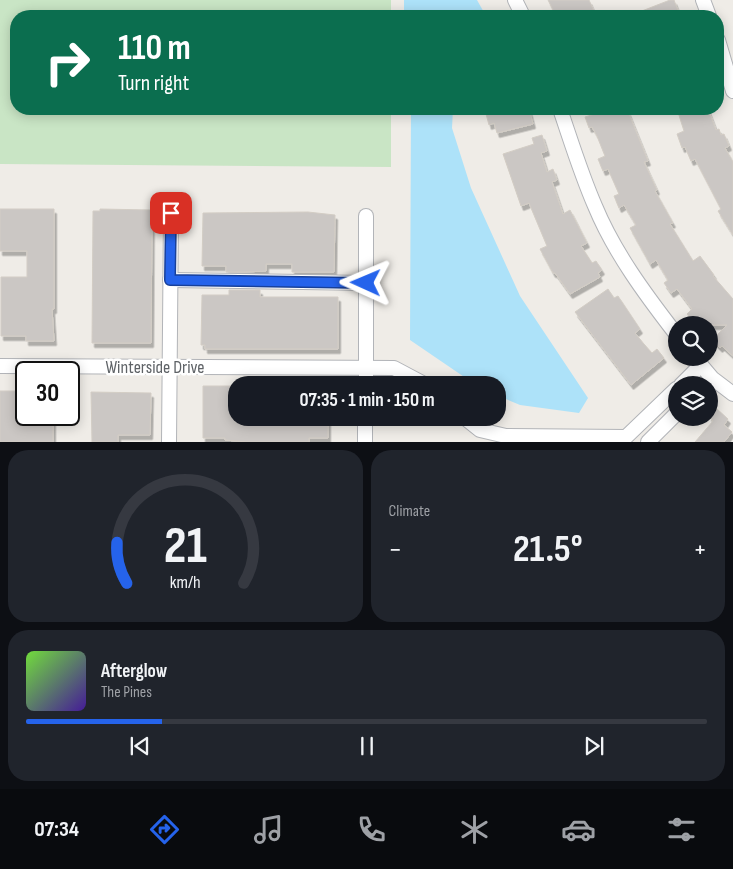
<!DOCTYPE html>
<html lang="en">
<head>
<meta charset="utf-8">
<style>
	body { margin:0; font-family:"Sofia Sans Condensed",sans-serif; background:#20242c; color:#f1f3f6; height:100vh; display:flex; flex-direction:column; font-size:19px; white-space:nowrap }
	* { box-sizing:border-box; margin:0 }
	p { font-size:16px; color:#9ea1a6 }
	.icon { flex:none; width:28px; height:28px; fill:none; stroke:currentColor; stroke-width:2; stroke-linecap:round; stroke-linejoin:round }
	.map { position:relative; height:442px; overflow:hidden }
	.drawer { display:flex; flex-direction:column; gap:8px; padding:8px; background:#0d0f14; flex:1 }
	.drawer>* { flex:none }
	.hud { position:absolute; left:10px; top:10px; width:714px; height:105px; border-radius:20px; box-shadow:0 2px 12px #0003; background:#0b6e4f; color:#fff; overflow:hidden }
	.tools { position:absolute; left:668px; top:316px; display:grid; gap:10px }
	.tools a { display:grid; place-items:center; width:50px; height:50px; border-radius:50%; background:#171b24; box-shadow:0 2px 12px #0003; font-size:25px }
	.speed { position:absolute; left:15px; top:361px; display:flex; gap:10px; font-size:25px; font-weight:700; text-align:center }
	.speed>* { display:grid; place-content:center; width:65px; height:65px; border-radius:50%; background:#171b24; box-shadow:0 2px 12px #0003; line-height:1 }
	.speed .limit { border:2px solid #111; border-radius:8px; background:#fff; color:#111 }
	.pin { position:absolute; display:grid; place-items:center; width:42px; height:42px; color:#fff; margin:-21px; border-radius:10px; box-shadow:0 2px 8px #0006 }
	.me { position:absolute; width:55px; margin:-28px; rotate:271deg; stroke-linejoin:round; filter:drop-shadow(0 0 4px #0008) }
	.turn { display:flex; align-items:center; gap:18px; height:105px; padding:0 25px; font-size:22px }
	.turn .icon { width:65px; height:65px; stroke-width:2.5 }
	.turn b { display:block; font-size:35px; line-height:42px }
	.big { font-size:38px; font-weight:700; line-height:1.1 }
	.drawer .widget { flex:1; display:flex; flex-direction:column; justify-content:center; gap:8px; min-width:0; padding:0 18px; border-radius:20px; background:#20242c }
	.drawer .dial { align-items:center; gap:0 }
	.dial svg { height:130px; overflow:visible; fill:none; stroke:#363941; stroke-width:7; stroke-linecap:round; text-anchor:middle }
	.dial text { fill:#f1f3f6; stroke:none }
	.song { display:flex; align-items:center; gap:15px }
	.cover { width:60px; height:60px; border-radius:8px; background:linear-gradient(135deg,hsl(100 70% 55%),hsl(260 70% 35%)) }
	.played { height:5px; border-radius:2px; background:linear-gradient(90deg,#2563eb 20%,#363941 20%) }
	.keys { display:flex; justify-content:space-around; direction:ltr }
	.heat { display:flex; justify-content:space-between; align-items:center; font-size:28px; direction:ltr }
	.drawer .tiles { flex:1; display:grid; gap:8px; grid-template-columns:1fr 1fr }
	.widget:last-child { grid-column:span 2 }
	.trip { position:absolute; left:228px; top:376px; width:278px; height:50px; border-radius:20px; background:#171b24; box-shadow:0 2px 12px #0003; font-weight:700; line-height:50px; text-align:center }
	.menu { display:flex; height:80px; justify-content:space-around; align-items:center; background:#090b0e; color:#9ea1a6 }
	.menu .icon { width:35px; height:35px }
	.menu .current { color:#2563eb }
	.menu b { font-size:22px; color:#f1f3f6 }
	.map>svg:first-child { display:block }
</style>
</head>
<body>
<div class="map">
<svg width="733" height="442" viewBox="0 0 733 442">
	<defs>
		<filter id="shadow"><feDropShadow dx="2.5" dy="4.5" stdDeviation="0" flood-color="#0004"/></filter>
	</defs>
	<rect width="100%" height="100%" fill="#efece7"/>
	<!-- green -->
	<path fill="#c9e5c5" d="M0 0H391V16H16V109H391V167L0 164Z"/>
	<!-- water -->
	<g fill="#ade2f9">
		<path d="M404 0H477L486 16H404Z"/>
		<path d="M411 109H453L452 128 471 188 520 296 588 398 579 413 520 405 496 395V385H476L410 340Z"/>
	</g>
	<!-- building -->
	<g fill="#cbc7c4" stroke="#d3cdc5" filter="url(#shadow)">
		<path d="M548 0H589L596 16H556Z"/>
		<path d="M670 0H674L680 16H629Z"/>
		<path d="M503 109H529L533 124 497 133 494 123 489 125 486 114Z"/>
		<path d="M611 109H627L648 161 644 162 657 190 655 191 673 223 670 224 693 261 700 256 714 275 713 276 733 299V356L722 346 720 348 712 340 727 325H707L700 317 694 322 687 314 692 309 677 289 671 293 664 283 668 280 656 260 650 264 630 228 636 225 624 205 619 208 614 196 619 194 608 169 603 171 598 159 605 156 597 136 592 127 589 128 585 117Z"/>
		<path d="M677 109H708L716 130 719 129 721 135 724 134 729 146 725 148 733 162V235L718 211 721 209 695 159 691 161 685 147 682 148 677 134 684 131Z"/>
		<path d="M542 135 547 151 541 153 547 172 553 169 557 180 552 182 563 214 570 210 587 243 581 246 592 263 596 261 602 270 598 273 600 277 570 294 555 273H553L540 249 547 246 529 203 521 206 503 154 534 144 532 138Z"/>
		<path d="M0 209H54V309H52L54 341H26V336H1V277H27V251H0Z"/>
		<path d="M100 209 152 210 151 343H92L93 211H100Z"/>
		<path d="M308 212 335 215 334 272H292V264H266V271L244 272H226V266H202L203 213Z"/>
		<path d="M608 289 614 298 618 296 640 329 635 333 644 344 652 353 657 349 664 358 631 385 575 312Z"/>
		<path d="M229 290H260V297H338V349H205V345H201L202 295H229Z"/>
		<path d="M203 386H236V418H328V438H309V442H247L225 440V438H203Z"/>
		<path d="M0 391H26V417H53V442H0Z"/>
		<path d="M91 392 151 393 150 435H118V442H92Z"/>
		<path d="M716 408 728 419 724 425 732 432 724 442H695L713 421 709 416Z"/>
	</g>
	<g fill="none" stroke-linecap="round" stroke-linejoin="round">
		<!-- street casing -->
		<g stroke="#b2b4b8" stroke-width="16">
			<g id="street">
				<path d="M515 0 523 16"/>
				<path d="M703 0 709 16"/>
				<path d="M718 40 733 91"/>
				<path d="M560 109C571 141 581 174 595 206 614 252 645 294 676 334"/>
				<path d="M170 280 366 283"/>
				<path d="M695 358 712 378 733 394"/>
				<path d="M0 366 394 368 426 385"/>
				<path d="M366 385V216"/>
				<path d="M681 385 701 365"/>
				<path d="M465 418 480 430 506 436 626 437 676 389"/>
				<path d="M169 442 171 213"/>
				<path d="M365 442V418"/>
				<path d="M648 442 676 414"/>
			</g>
		</g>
		<!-- street -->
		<use href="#street" stroke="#fff" stroke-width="14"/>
	</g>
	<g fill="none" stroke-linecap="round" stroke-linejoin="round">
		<!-- route casing -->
		<g stroke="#184099" stroke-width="12">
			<path id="route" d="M171 213 170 280 366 283"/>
		</g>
		<!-- route -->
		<use href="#route" stroke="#2563eb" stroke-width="9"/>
	</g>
	<g text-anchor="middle" stroke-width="5" stroke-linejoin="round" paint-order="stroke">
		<!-- street labels -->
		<g font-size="18" fill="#5e6266" stroke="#fff">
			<text x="155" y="373">Winterside Drive</text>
		</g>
	</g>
</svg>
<div class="tools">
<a><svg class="icon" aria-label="search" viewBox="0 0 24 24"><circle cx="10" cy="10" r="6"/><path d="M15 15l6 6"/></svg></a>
<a><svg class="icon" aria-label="layers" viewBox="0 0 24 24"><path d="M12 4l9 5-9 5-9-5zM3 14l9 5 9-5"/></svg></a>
</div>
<div class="speed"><div class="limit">30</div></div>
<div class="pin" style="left:171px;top:213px;background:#d93025"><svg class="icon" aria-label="arrive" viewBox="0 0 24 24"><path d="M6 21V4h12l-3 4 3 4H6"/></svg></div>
<svg class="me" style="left:366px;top:283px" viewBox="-20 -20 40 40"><path d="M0-17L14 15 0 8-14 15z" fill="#2563eb" stroke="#fff" stroke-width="4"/></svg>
<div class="trip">07:35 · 1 min · 150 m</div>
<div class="hud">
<div class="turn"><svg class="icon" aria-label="right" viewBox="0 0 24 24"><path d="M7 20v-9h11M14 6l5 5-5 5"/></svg><div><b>110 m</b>Turn right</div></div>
</div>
</div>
<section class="drawer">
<div class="tiles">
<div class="widget dial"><svg viewBox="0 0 100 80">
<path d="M14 69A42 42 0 1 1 86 69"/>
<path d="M14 69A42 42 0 0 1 8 44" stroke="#2563eb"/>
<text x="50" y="56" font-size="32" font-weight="700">21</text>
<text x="50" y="72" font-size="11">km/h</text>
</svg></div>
<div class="widget"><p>Climate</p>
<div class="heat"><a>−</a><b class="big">21.5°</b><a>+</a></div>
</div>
<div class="widget">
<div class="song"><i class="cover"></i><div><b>Afterglow</b><p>The Pines</p></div></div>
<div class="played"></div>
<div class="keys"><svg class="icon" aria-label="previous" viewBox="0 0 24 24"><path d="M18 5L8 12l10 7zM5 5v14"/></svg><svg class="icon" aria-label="pause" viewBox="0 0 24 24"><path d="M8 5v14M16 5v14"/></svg><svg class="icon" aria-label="next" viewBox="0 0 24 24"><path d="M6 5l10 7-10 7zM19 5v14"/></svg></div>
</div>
</div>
</section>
<nav class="menu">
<b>07:34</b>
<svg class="icon current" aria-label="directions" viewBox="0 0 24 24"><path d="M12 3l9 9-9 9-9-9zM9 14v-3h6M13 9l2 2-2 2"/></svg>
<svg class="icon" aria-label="music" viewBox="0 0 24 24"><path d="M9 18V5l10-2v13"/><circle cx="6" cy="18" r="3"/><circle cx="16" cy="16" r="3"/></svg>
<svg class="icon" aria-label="phone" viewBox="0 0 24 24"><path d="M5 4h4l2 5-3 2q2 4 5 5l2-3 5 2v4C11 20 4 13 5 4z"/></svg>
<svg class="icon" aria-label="climate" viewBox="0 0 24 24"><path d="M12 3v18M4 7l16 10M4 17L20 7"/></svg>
<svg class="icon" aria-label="car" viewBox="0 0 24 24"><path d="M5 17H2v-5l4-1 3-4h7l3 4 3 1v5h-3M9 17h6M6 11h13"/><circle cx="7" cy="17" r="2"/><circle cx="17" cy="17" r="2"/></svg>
<svg class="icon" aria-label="filters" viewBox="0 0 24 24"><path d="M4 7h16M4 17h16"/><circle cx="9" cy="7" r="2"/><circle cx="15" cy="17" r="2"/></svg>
</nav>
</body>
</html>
